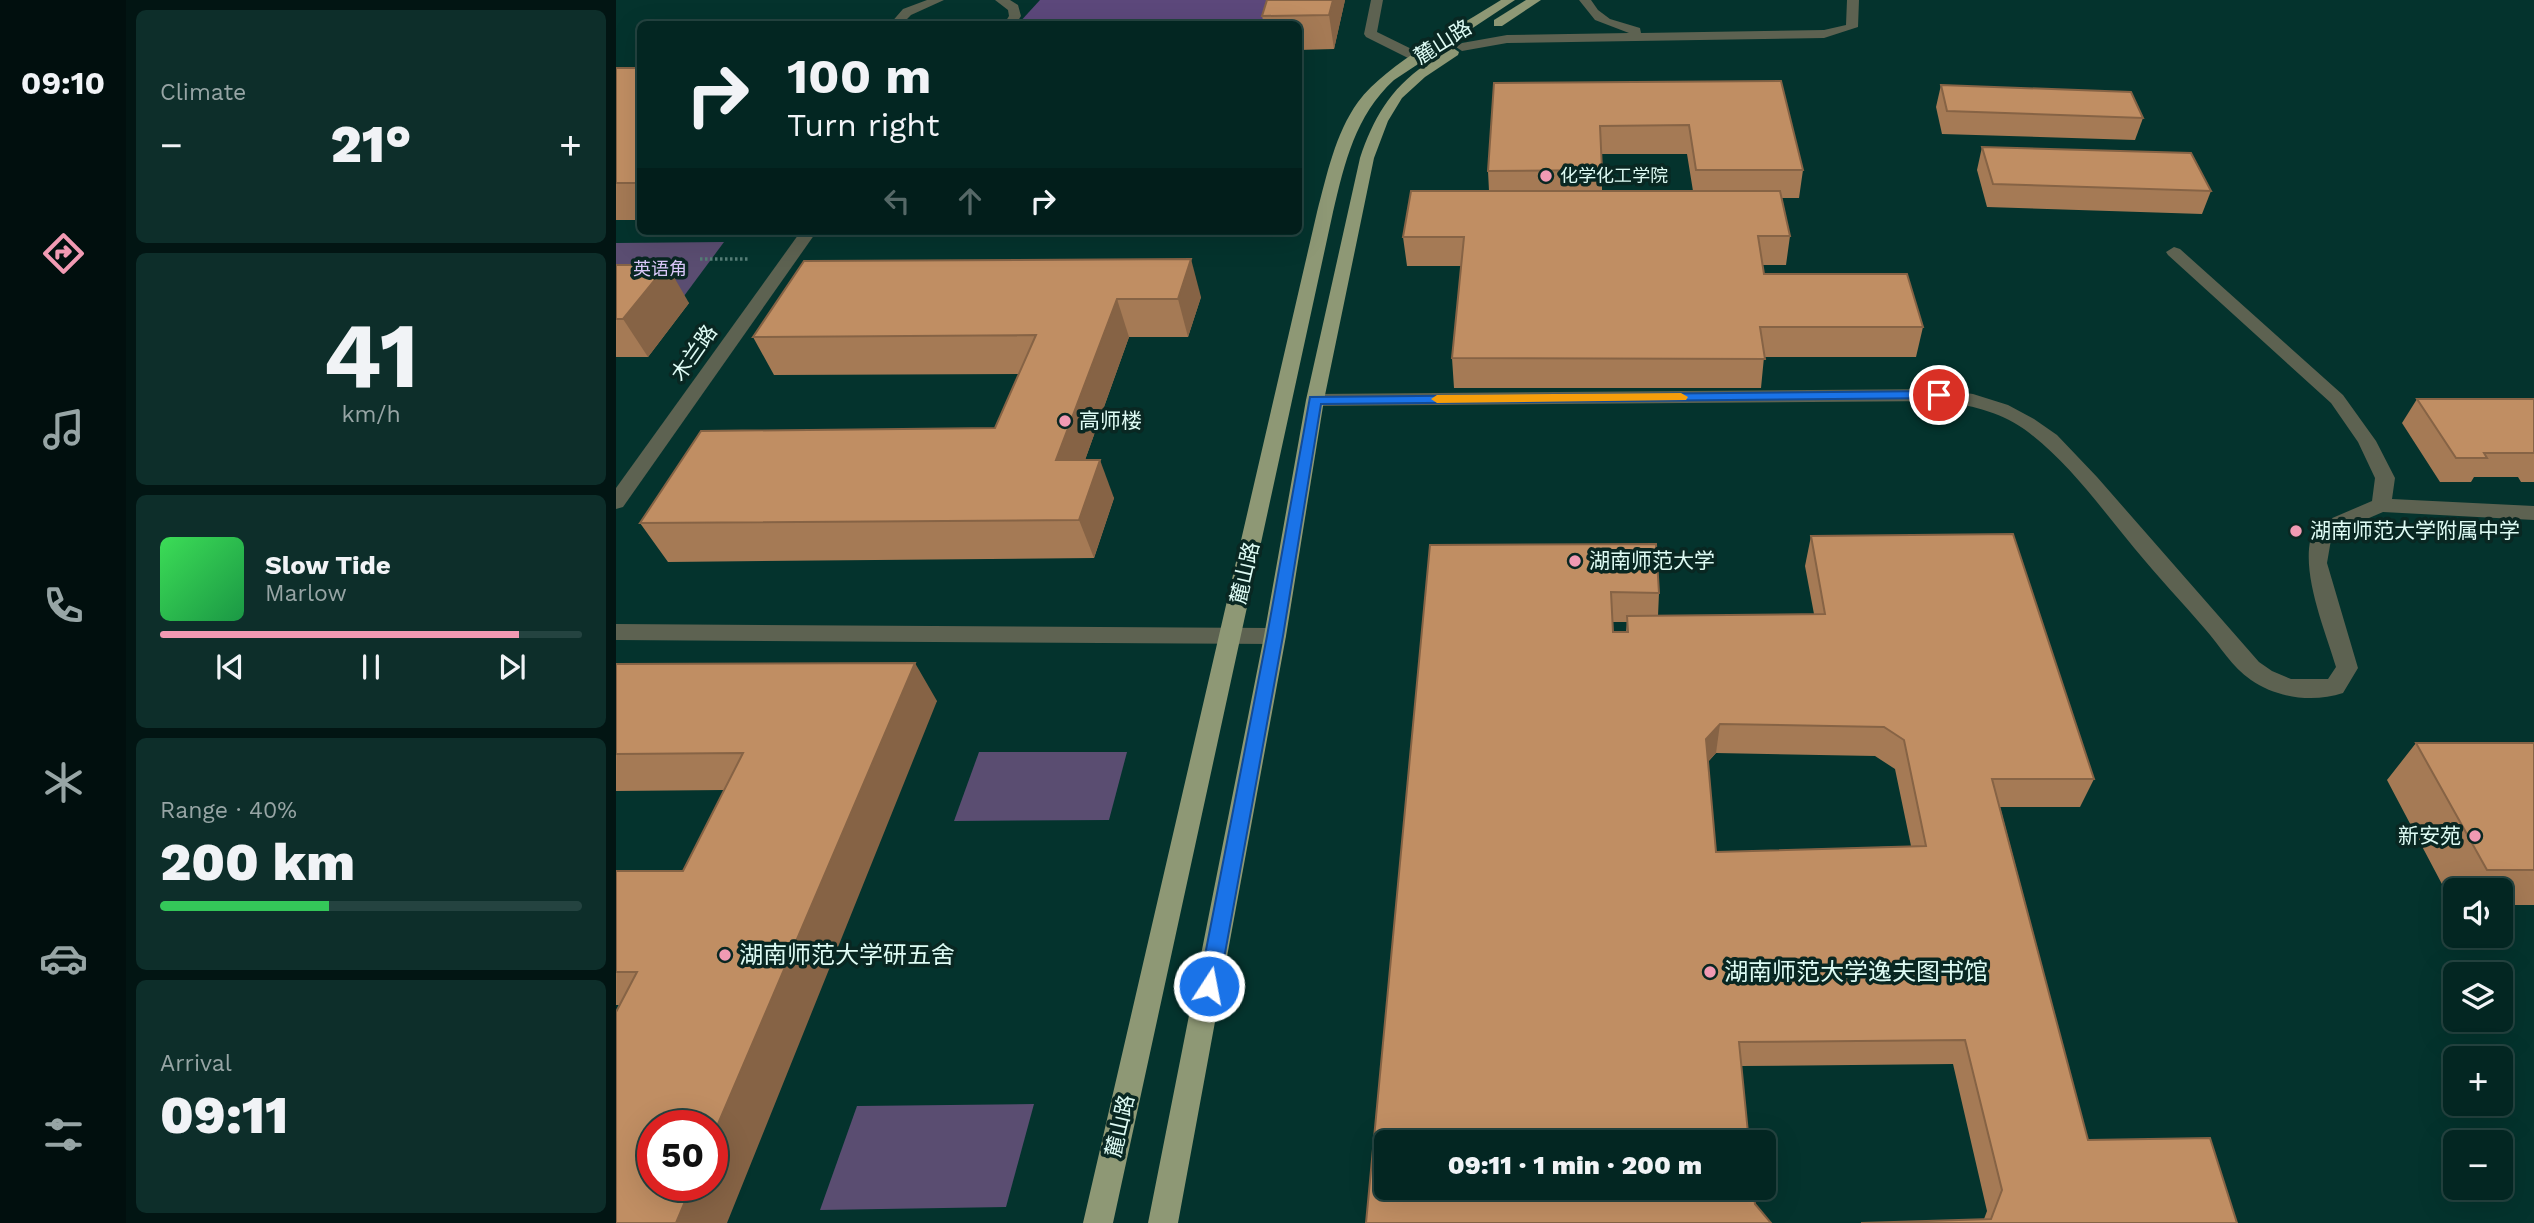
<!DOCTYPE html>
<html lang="en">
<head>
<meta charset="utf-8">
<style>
	body { margin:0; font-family:"Work Sans","Noto Sans SC",sans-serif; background:#0d2e2a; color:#f1f3f6; height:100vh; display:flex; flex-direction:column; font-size:26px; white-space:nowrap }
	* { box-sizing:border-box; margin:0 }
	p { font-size:23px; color:#97a5a5 }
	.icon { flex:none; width:38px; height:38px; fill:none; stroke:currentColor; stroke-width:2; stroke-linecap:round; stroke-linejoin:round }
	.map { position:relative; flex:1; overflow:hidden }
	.drawer { display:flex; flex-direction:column; gap:10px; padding:10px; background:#021513; width:490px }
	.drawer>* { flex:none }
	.top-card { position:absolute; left:21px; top:21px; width:665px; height:214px; border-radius:10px; box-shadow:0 7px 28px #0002,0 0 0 2px #244340; background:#032622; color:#f1f3f6; overflow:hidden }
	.controls { position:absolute; left:1827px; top:878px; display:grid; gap:14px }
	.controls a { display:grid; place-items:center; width:70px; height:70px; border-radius:10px; background:#032622; box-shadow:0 7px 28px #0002,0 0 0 2px #244340; font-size:35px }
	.speed { position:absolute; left:21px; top:1110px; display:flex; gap:14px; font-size:35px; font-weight:700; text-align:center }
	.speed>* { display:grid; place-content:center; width:91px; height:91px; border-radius:50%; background:#032622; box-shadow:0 7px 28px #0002,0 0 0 2px #244340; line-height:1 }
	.speed .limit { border:10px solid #d22; background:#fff; color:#111 }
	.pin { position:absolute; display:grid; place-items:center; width:60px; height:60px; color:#fff; margin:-30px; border:4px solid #fff; border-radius:50%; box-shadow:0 2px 7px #0007 }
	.me { position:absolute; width:77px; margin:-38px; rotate:11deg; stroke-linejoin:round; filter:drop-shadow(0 0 5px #0008) }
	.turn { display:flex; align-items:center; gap:24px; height:147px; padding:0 35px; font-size:32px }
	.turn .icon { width:91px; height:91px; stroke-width:2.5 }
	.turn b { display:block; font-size:49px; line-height:60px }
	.lanes { display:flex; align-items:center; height:66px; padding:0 35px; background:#0003; justify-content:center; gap:35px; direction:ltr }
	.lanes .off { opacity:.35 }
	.big { font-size:52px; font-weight:800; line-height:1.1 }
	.drawer .tile { flex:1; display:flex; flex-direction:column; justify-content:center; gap:10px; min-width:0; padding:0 24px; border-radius:10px; background:#0d2e2a }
	.drawer .dial { align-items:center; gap:0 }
	.dial b { font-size:91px; line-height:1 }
	.song { display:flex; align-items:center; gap:21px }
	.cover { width:84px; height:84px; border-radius:10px; background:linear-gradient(135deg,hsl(130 70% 55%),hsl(140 70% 35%)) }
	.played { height:7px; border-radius:4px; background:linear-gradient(90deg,#f19ab3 85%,#244340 85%) }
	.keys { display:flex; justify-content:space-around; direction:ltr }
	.heat { display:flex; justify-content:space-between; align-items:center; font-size:38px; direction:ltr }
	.charge { height:10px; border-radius:5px; background:linear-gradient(90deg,#34c759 40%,#244340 0) }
	.trip { position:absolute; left:758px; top:1130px; width:402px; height:70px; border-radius:10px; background:#032622; box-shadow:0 7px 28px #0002,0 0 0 2px #244340; font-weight:800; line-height:70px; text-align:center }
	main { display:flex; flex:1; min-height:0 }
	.menu { display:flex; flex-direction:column; width:126px; justify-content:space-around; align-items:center; background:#010f0e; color:#97a5a5 }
	.menu .icon { width:49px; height:49px }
	.menu .active { color:#f19ab3 }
	.menu b { font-size:32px; color:#f1f3f6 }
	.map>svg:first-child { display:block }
</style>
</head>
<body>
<main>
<nav class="menu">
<b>09:10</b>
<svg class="icon active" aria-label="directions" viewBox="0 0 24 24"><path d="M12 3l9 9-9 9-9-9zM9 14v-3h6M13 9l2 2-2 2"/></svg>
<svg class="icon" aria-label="music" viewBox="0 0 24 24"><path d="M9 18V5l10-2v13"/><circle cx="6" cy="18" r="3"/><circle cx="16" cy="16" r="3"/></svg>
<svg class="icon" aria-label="phone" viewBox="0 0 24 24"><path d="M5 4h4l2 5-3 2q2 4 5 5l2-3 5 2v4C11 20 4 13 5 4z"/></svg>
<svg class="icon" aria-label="climate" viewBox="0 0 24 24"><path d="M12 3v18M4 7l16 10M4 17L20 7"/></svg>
<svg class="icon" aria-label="car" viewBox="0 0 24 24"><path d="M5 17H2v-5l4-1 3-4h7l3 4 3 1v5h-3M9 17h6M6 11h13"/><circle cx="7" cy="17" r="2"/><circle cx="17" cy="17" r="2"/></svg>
<svg class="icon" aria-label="filters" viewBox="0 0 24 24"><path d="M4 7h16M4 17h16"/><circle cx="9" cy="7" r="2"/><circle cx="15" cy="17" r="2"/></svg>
</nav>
<section class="drawer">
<div class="tile"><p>Climate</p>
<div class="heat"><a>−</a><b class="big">21°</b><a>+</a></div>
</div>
<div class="tile dial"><b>41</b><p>km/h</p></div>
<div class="tile">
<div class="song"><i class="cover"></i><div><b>Slow Tide</b><p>Marlow</p></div></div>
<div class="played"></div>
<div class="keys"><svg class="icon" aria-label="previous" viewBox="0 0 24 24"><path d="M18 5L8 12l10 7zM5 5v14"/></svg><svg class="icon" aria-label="pause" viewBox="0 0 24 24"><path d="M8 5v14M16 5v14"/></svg><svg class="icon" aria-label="next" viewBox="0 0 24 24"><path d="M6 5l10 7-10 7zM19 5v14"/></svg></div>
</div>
<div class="tile"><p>Range · 40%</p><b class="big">200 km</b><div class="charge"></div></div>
<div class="tile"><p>Arrival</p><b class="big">09:11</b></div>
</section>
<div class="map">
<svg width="1918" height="1223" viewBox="0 0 1918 1223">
	<rect width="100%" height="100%" fill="#04332d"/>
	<!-- green -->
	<g fill="#5a4d71">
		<path d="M108 242 68 296H0V243Z"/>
		<path d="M363 752H511L493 820 338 821Z"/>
		<path d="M418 1104 390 1207 204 1210 241 1106Z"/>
	</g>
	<!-- forest -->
	<path fill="#5c487b" d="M424 0H659L650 24H402Z"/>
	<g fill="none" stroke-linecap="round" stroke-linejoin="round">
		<!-- path -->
		<path stroke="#567e77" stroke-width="3.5" stroke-dasharray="2.5 2.5" stroke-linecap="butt" d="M84 259H134"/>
		<!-- minor -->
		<g fill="#5d6251" fill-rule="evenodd">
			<path d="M311 0H328L295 15 286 24H274L287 9Z"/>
			<path d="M379 0H394L402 5 405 16 400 24H388L393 16 392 10Z"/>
			<path d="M755 0H767L761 32 822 62V68H812L750 37 748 34Z"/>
			<path d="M963 0H975L982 10 994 19 1024 28 1025 33 1208 30 1230 25 1231 0H1243L1242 27 1208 38 891 43 846 51 840 47 846 43 891 35 1013 33 979 20Z"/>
			<path d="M185 231H201L7 507 0 509V488Z"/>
			<path d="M1558 247 1564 249 1727 395 1760 441 1779 478 1776 499 1918 506V520L1767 512 1716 534 1711 563 1742 668 1727 693C1697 703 1661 698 1635 680 1616 667 1604 646 1589 629 1566 602 1542 577 1519 549 1484 507 1452 461 1408 429 1382 411 1353 405 1323 401L699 406 690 400 699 394 1323 389 1357 394 1392 405 1418 419 1441 435 1481 477 1643 662 1656 671 1675 679H1712L1720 667C1709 629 1679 561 1700 525L1756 501 1759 478 1742 442 1715 403 1552 255 1550 252Z"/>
			<path d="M0 624 659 628 667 630 670 636 667 642 659 644 0 640Z"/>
		</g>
		<!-- major -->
		<g fill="#8e9875" fill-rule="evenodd">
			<path d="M885 0H899L778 80C739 116 729 162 717 212L497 1223H467L701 212C711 175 719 134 742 102 772 62 841 28 885 0Z"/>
			<path d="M910 0H925L886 26H878V20Z"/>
			<path d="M837 48 843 52 842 55 809 77 786 98 772 121 758 158 708 400 670 636 562 1223H532L648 636 690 400 744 158C757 119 774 89 809 65 817 59 827 51 837 48Z"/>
		</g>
	</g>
	<!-- wall -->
	<g fill="#a57a55" fill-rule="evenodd">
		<path d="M729 0 718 49 682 50V24H648L646 16Z"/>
		<rect x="0" y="68" width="24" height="152"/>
		<path d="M1165 81 1187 170 1183 198H1166L1174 236 1170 265H1146L1148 274 1307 327 1300 357H1148L1145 388H838L836 358 845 266H791L787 237 873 191 872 171 878 83ZM986 154H1071L1077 191H986Z"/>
		<path d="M1325 85 1527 118 1519 140 1326 134 1320 107Z"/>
		<path d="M1366 147 1595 191 1586 214 1371 207 1361 170Z"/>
		<path d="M188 261 585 297 572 337H513L469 460 498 498 478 558 52 562 24 523 379 428 403 374 158 375 137 337Z"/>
		<path d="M0 265 73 303 32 357H0Z"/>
		<path d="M1801 399H1918V482H1905L1902 477H1858L1855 482H1824L1786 423Z"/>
		<path d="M1195 536 1478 779 1464 807H1384L1472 1140 1621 1223 1368 1219 1371 1211 1337 1064 1125 1066 750 1223 814 545 1043 593 1042 616 1198 614 1189 566ZM996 622H1011L1010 632H997ZM1100 753 1259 756 1279 769 1295 846 1100 852 1092 762Z"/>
		<path d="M0 664 321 701 4 1005H0V871H67L108 790 0 791Z"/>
		<path d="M1800 743H1918V905H1885V891H1839V905H1837L1771 780Z"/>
	</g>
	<!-- shaded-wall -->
	<g fill="#866345">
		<path d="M717 0H729L718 49 713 15Z"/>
		<path d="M575 259 585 297 572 337 562 299Z"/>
		<path d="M51 265 73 303 32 357 7 319Z"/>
		<path d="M501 299 513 337 455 499 440 460Z"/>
		<path d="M484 460 498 498 478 558 463 520Z"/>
		<path d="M299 663 321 701 111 1223H60L76 1185H96V1138Z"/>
		<path d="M1104 724 1100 753 1086 768 1090 739Z"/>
	</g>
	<!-- building -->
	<g fill="#c08e63" stroke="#866345" stroke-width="2" fill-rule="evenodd">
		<path d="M651 0H717L713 15 646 16Z"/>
		<rect x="0" y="68" width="24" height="115"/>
		<path d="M1165 81 1187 170H1080L1073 125 984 126 986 170 872 171 878 83Z"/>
		<path d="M1325 85 1515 92 1527 118 1331 111Z"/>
		<path d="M1366 147 1575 153 1595 191 1377 184Z"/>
		<path d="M795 191H1164L1174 236H1142L1148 274H1291L1307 327H1144L1149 359 836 358 848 237H787Z"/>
		<path d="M575 259 562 299H501L440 460H484L463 520 24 523 85 431 379 428 420 335 137 337 188 261Z"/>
		<path d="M0 265H51L7 319H0Z"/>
		<path d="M1801 399H1918V453H1868L1871 458H1840Z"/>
		<path d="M1397 534 1478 779H1376L1472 1140 1594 1138 1621 1223H1245L1375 1219 1386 1190 1349 1040 1123 1042 1133 1143H770V1188H1137L1139 1204 1155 1223H750L814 545 1040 544 1043 593 995 592 997 632H1012L1011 616 1209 614 1195 536ZM1104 724 1268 727 1288 740 1310 846 1100 852 1090 739Z"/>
		<path d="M299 663 96 1138V1125H37V1185H76L60 1223H0V1012L21 972H0V871H67L127 753 0 754V664Z"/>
		<path d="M1800 743H1918V870H1871Z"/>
	</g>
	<!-- route -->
	<path fill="#1a73e8" stroke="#114b97" stroke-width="2" d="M1323 391 1328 392V398L705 404 667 636 603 986 600 993 593 995 585 993 583 986 651 636 694 397Z"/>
	<!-- slow -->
	<path fill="#f59e0b" d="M1065 393 1072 397 1070 400 821 403 815 399 821 395Z"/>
	<!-- markers -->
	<g fill="#f19ab3" stroke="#092722" stroke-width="2.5">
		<circle cx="930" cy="176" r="7"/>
		<circle cx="449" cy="421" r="7"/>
		<circle cx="1680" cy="531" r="7"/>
		<circle cx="959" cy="561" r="7"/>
		<circle cx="1859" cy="836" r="7"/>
		<circle cx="109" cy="955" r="7"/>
		<circle cx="1094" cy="972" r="7"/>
	</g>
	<g text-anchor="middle" stroke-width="7" stroke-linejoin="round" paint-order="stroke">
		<!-- far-poi labels -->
		<g font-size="18" fill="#defbf4" stroke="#092722" text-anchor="start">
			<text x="944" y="182">化学化工学院</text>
		</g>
		<!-- far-park labels -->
		<g font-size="18" fill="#d9c8f9" stroke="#092722">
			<text x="44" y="275">英语角</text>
		</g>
		<!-- street labels -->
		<g font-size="21" fill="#defbf4" stroke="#092722">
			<text transform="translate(827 42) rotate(-32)" y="7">麓山路</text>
			<text transform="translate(78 353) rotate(-55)" y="7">木兰路</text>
			<text transform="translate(629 573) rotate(-77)" y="7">麓山路</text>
			<text transform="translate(504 1126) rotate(-77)" y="7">麓山路</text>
		</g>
		<!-- poi labels -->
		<g font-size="21" fill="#defbf4" stroke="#092722" text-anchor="start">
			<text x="463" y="428">高师楼</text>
			<text x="1694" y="538">湖南师范大学附属中学</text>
			<text x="973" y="568">湖南师范大学</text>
			<text x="1845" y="843" text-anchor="end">新安苑</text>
		</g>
		<!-- near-poi labels -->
		<g font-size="24" fill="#defbf4" stroke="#092722" text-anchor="start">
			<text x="123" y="963">湖南师范大学研五舍</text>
			<text x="1108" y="980">湖南师范大学逸夫图书馆</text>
		</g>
	</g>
</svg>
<div class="controls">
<a><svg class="icon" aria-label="sound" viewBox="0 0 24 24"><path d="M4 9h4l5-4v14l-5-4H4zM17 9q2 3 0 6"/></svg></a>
<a><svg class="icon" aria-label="layers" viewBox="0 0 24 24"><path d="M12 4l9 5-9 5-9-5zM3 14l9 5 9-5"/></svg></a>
<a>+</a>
<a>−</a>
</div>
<div class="speed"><div class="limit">50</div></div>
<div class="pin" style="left:1323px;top:395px;background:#d93025"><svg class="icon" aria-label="arrive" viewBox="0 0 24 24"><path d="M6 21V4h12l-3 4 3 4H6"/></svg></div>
<svg class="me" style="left:593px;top:986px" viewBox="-20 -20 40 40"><circle r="17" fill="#1a73e8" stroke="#fff" stroke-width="3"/><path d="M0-11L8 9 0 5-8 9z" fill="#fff"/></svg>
<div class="trip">09:11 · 1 min · 200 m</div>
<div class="top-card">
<div class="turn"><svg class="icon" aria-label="right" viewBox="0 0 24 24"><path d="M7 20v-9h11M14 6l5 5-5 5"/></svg><div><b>100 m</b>Turn right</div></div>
<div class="lanes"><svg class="icon off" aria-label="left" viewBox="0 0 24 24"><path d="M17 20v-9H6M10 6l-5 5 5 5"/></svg><svg class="icon off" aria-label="ahead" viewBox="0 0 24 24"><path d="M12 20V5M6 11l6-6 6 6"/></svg><svg class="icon" aria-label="right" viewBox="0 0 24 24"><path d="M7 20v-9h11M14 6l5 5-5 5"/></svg></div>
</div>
</div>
</main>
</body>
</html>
